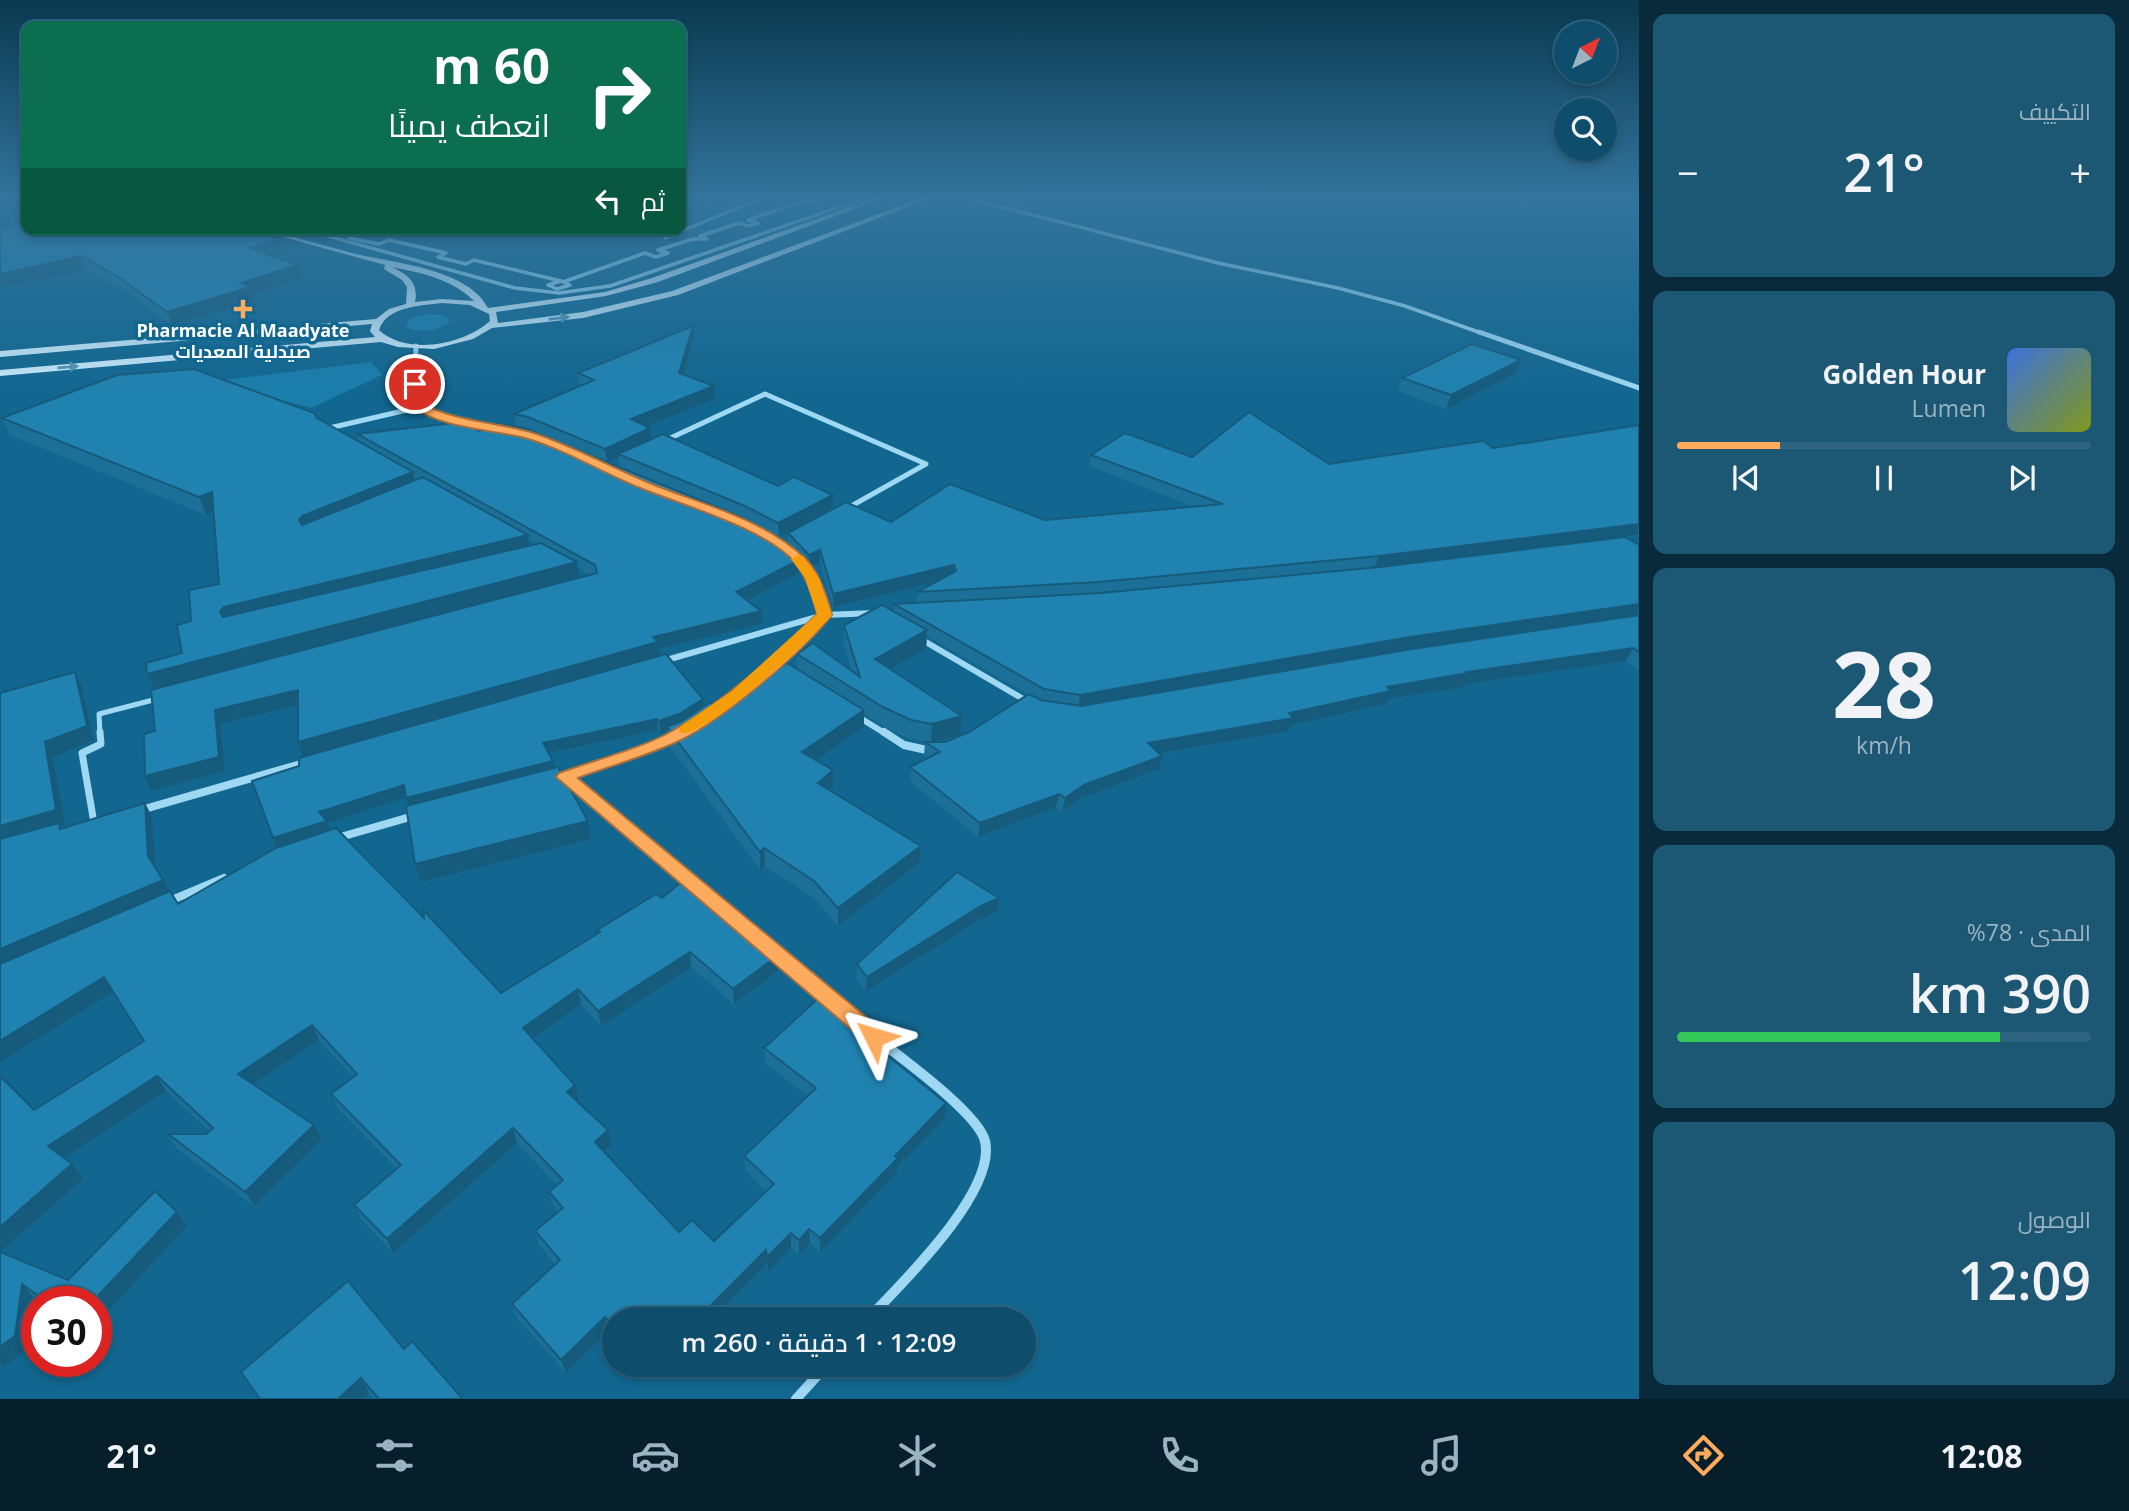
<!DOCTYPE html>
<html lang="ar">
<head>
<meta charset="utf-8">
<style>
	body { margin:0; font-family:"Open Sans",Cairo,sans-serif; background:#1c5774; color:#f1f3f6; direction:rtl; height:100vh; display:flex; flex-direction:column; font-size:26px; white-space:nowrap }
	* { box-sizing:border-box; margin:0 }
	p { font-size:23px; color:#9bb4c2 }
	.icon { flex:none; width:38px; height:38px; fill:none; stroke:currentColor; stroke-width:2; stroke-linecap:round; stroke-linejoin:round }
	.map { position:relative; flex:1; overflow:hidden; direction:ltr }
	.details { display:flex; flex-direction:column; gap:14px; padding:14px; background:#082a3b; width:490px }
	.details>* { flex:none }
	.hud { position:absolute; left:21px; top:21px; width:665px; height:214px; border-radius:14px; box-shadow:0 4px 10px #0003,0 0 0 2px #2e647f; direction:rtl; background:#0b6e4f; color:#fff; overflow:hidden }
	.needle { width:46px; rotate:42deg }
	.controls { position:absolute; left:1554px; top:21px; display:grid; gap:14px }
	.controls a { display:grid; place-items:center; width:63px; height:63px; border-radius:50%; background:#0e4d6c; box-shadow:0 4px 10px #0003,0 0 0 2px #2e647f; font-size:35px }
	.speed { position:absolute; left:21px; top:1286px; display:flex; gap:14px; font-size:35px; font-weight:700; text-align:center }
	.speed>* { display:grid; place-content:center; width:91px; height:91px; border-radius:50%; background:#0e4d6c; box-shadow:0 4px 10px #0003,0 0 0 2px #2e647f; line-height:1 }
	.speed .limit { border:10px solid #d22; background:#fff; color:#111 }
	.pin { position:absolute; display:grid; place-items:center; width:60px; height:60px; color:#fff; margin:-30px; border:4px solid #fff; border-radius:50%; box-shadow:0 2px 7px #0007 }
	.me { position:absolute; width:77px; margin:-38px; rotate:310deg; stroke-linejoin:round; filter:drop-shadow(0 0 5px #0008) }
	.turn { display:flex; align-items:center; gap:24px; height:147px; padding:0 21px; font-size:32px }
	.turn .icon { width:91px; height:91px; stroke-width:2.5 }
	.turn b { display:block; font-size:49px; line-height:60px }
	.then { display:flex; align-items:center; height:66px; padding:0 21px; background:#0003; gap:14px; font-size:26px }
	.big { font-size:52px; font-weight:600; line-height:1.1 }
	.details .tile { flex:1; display:flex; flex-direction:column; justify-content:center; gap:10px; min-width:0; padding:0 24px; border-radius:14px; background:#1c5774 }
	.details .dial { align-items:center; gap:0 }
	.dial b { font-size:91px; line-height:1 }
	.song { display:flex; align-items:center; gap:21px }
	.cover { width:84px; height:84px; border-radius:10px; background:linear-gradient(135deg,hsl(220 70% 55%),hsl(70 70% 35%)) }
	.played { height:7px; border-radius:4px; background:linear-gradient(90deg,#ffab5e 25%,#2e647f 25%) }
	.keys { display:flex; justify-content:space-around; direction:ltr }
	.heat { display:flex; justify-content:space-between; align-items:center; font-size:38px; direction:ltr }
	.charge { height:10px; border-radius:5px; background:linear-gradient(90deg,#34c759 78%,#2e647f 0) }
	.trip { position:absolute; left:602px; top:1307px; width:434px; height:70px; border-radius:35px; background:#0e4d6c; box-shadow:0 4px 10px #0003,0 0 0 2px #2e647f; font-weight:600; line-height:70px; text-align:center; direction:rtl }
	.menu { display:flex; height:112px; justify-content:space-around; align-items:center; background:#061f2b; color:#9bb4c2 }
	.menu .icon { width:49px; height:49px }
	.menu .current { color:#ffab5e }
	.menu b { font-size:32px; color:#f1f3f6 }
	main { display:flex; flex:1; min-height:0 }
	.map>svg:first-child { display:block }
</style>
</head>
<body>
<main>
<section class="details">
<div class="tile"><p>التكييف</p>
<div class="heat"><a>−</a><b class="big">21°</b><a>+</a></div>
</div>
<div class="tile">
<div class="song"><i class="cover"></i><div><b>Golden Hour</b><p>Lumen</p></div></div>
<div class="played"></div>
<div class="keys"><svg class="icon" aria-label="previous" viewBox="0 0 24 24"><path d="M18 5L8 12l10 7zM5 5v14"/></svg><svg class="icon" aria-label="pause" viewBox="0 0 24 24"><path d="M8 5v14M16 5v14"/></svg><svg class="icon" aria-label="next" viewBox="0 0 24 24"><path d="M6 5l10 7-10 7zM19 5v14"/></svg></div>
</div>
<div class="tile dial"><b>28</b><p>km/h</p></div>
<div class="tile"><p>المدى · 78%</p><b class="big">390 km</b><div class="charge"></div></div>
<div class="tile"><p>الوصول</p><b class="big">12:09</b></div>
</section>
<div class="map">
<svg width="1639" height="1399" viewBox="0 0 1639 1399">
	<rect width="100%" height="100%" fill="#126790"/>
	<!-- green -->
	<g fill="#1a7dab">
		<path d="M430 314 443 315 450 321C439 332 418 334 405 326L411 318Z"/>
		<path d="M371 362 382 375 311 408 214 381Z"/>
	</g>
	<g fill="none" stroke-linecap="round" stroke-linejoin="round">
		<!-- pedestrian-far2 -->
		<g stroke="#9ed8f2" stroke-width="3.5">
			<path d="M303 229 515 288 559 293 610 286 869 197"/>
			<path d="M341 229 360 234 349 238 379 244 389 240 446 253 438 257 466 264 474 260 561 281 548 285 557 289 570 285 563 282 645 253 656 257 668 253 658 250 693 239H707L700 236 739 223 749 226 758 223 748 220 809 199 815 201 823 198 820 197"/>
		</g>
		<!-- pedestrian-far1 -->
		<path stroke="#9ed8f2" stroke-width="5" d="M100 734 99 714 157 699"/>
		<!-- pedestrian -->
		<path stroke="#9ed8f2" stroke-width="7" d="M94 823 82 753 101 744 100 732"/>
		<!-- minor-far4 -->
		<g stroke="#9ed8f2" stroke-width="3.5">
			<path d="M722 197 748 202"/>
			<path d="M964 197 1218 263 1338 288 1405 306 1484 334"/>
			<path d="M665 238 764 197"/>
		</g>
		<!-- minor-far3 -->
		<g stroke="#9ed8f2" stroke-width="5">
			<path d="M1479 332 1639 388"/>
			<path d="M416 346 415 384 420 407 455 421 495 428"/>
			<path d="M325 429 420 407"/>
			<path d="M664 441 765 394 926 464 846 509"/>
		</g>
		<!-- minor-far2 -->
		<g stroke="#9ed8f2" stroke-width="6">
			<path d="M845 509 849 507"/>
			<path d="M919 638 1030 703"/>
			<path d="M663 661 824 615 875 613"/>
			<path d="M717 710 773 664 824 615 812 581 791 553"/>
			<path d="M857 716 886 734"/>
		</g>
		<!-- minor-far1 -->
		<g stroke="#9ed8f2" stroke-width="8">
			<path d="M884 732 904 745 931 751"/>
			<path d="M565 777 846 1013"/>
			<path d="M557 779 674 737"/>
			<path d="M141 810 308 762"/>
			<path d="M337 838 417 815"/>
			<path d="M167 902 224 878"/>
		</g>
		<!-- minor -->
		<g stroke="#9ed8f2" stroke-width="10">
			<path d="M867 1320C900 1285 997 1192 985 1141 978 1112 893 1052 868 1032"/>
			<path d="M796 1399 827 1365"/>
		</g>
		<!-- secondary -->
		<path fill="#ccecfc" fill-rule="evenodd" d="M877 197H887L658 282 606 296 496 312 498 323 583 312 672 291 924 197H934L678 295 583 318 492 328 473 339 434 349 398 347 381 342 0 376V370L375 337 370 331 372 324 0 357V351L376 319 389 309 406 304 407 287 402 280 384 269 385 265 254 229H266C296 238 326 246 356 254 395 263 468 269 488 308L605 292 652 278ZM392 267C422 273 452 279 474 301L442 299 415 302C419 283 408 275 392 267ZM442 303 470 305 489 314 490 321C463 345 407 356 379 330 387 306 420 306 442 303Z"/>
	</g>
	<!-- wall -->
	<g fill="#1c7097" fill-rule="evenodd">
		<path d="M681 197H732V203L716 211 706 209 683 220H681Z"/>
		<path d="M0 228 273 229 275 237 281 240 285 252 272 256 302 278 253 294 255 301 172 325 122 289 86 269Z"/>
		<path d="M276 229H300L301 233 294 234Z"/>
		<path d="M694 338 683 375 714 386 715 399 647 426 650 428 651 439 778 486 833 495V508L779 537 741 518 799 573 746 600 762 624 659 649 660 656 303 756 298 705 220 724 225 771 151 791 155 731 154 690 147 674 182 653 191 621 219 584 214 512 206 515 10 435 2 418H317L359 442 357 434 479 431 516 427 514 414 580 386 578 373ZM619 457 620 468 607 462ZM529 540 532 542 536 544 530 546ZM577 567 591 575 579 578Z"/>
		<path d="M1521 360 1516 373 1446 409 1398 391 1402 378Z"/>
		<path d="M1639 425V536L1625 537 1638 544 1639 543V670L1626 661 1465 684 1464 687 1388 699 1386 704 1291 725 1289 731 1160 754 1162 756 1159 769 1081 798 1062 812 1056 807 978 837 910 781V767L928 758 924 756 925 742H926L910 739 882 726 864 714V727L816 760 833 770V787L830 790 919 863 838 926 814 898 765 866 760 870 668 744 667 731 660 733 658 730 549 754 553 761 554 768 591 839 421 882 415 864 408 805 406 797 328 823 330 830 501 993 598 933 597 930 662 898 777 956 778 971 734 1004 691 967 601 1026 581 1004 533 1039 575 1085 579 1100 577 1101 611 1145 604 1151 679 1232 714 1241 766 1191 745 1170 744 1156 807 1096 765 1063 764 1048 873 1045 945 1118 897 1167V1173L820 1252 810 1243 799 1255 791 1248 768 1272 767 1264 711 1320H614V1337L608 1331 566 1373 517 1318 512 1304 555 1264 539 1245 535 1231 558 1212 553 1206 549 1192 557 1185 517 1143 393 1253 361 1219 354 1205 397 1169 338 1109 331 1094 353 1077 319 1040 253 1084 314 1125 322 1139 254 1206 177 1149 168 1134H206L209 1131 166 1091 64 1158 72 1164 83 1179 0 1252 34 1110 144 1041 0 693 75 672 82 686 94 740 53 757 65 825 60 826 62 828 145 803 152 817 156 868 169 892 178 904 276 848 252 781 704 706 717 710 797 669V654L852 671 844 644V625L894 611V604L917 603V592L934 582 833 607 820 563 809 568 788 545V533L891 522 1045 520 1195 507 1089 466 1091 455 1192 457 1329 464 1493 448ZM927 636 1028 694 969 732 945 742H935L960 735 962 716 890 669 926 649Z"/>
		<path d="M999 898 997 912 979 920 866 991 856 978 857 964Z"/>
		<path d="M177 1212 187 1226 96 1302H40L34 1298 28 1349 3 1367 0 1366V1252L68 1280Z"/>
		<path d="M404 1349 463 1399H374L369 1393 260 1399Z"/>
	</g>
	<!-- shaded-wall -->
	<g fill="#165b7b">
		<path d="M726 197H732V203L716 211 715 203Z"/>
		<path d="M706 201V209L683 220 682 212Z"/>
		<path d="M255 229H273L275 237Z"/>
		<path d="M292 229H300L301 233 294 234Z"/>
		<path d="M281 240 285 252 254 261 250 248Z"/>
		<path d="M81 256 86 269 0 288V274Z"/>
		<path d="M298 265 302 278 253 294 255 301 172 325 167 312 241 283Z"/>
		<path d="M693 326 694 338 680 386 679 373Z"/>
		<path d="M1521 360 1516 373 1446 409 1451 395Z"/>
		<path d="M714 386 715 399 632 432 631 419Z"/>
		<path d="M650 428 652 441 618 454 619 457 607 462 605 449Z"/>
		<path d="M413 472 417 489 308 534 299 520 302 516Z"/>
		<path d="M212 492 218 510 206 515 199 497Z"/>
		<path d="M833 495V508L779 537 778 523Z"/>
		<path d="M1639 524 1638 535 1374 568 1379 556Z"/>
		<path d="M528 535 531 554 228 631 220 612 224 607Z"/>
		<path d="M820 550V563L809 568V555Z"/>
		<path d="M799 560V573L736 606V592Z"/>
		<path d="M577 562 580 581 156 694 147 674Z"/>
		<path d="M954 565 953 578 833 607V594Z"/>
		<path d="M1639 604 1638 615 1078 708 1080 695 1410 637Z"/>
		<path d="M761 611 762 624 659 649 660 656 303 756 298 742 653 637Z"/>
		<path d="M927 630 926 649 874 678 875 659Z"/>
		<path d="M1633 648 1626 661 1465 684 1464 687 1388 699 1386 704 1291 725 1289 731 1145 756 1148 743 1289 713 1387 687 1467 672Z"/>
		<path d="M75 672 82 686 94 740 53 757 65 825 60 826 67 838 0 843V826L45 742Z"/>
		<path d="M298 690 303 704 220 724 225 771 151 791 145 776 215 710Z"/>
		<path d="M703 699 704 710 681 726 667 727V731L660 733 659 721Z"/>
		<path d="M864 710V727L802 770V752Z"/>
		<path d="M962 716 960 735 931 743 932 724Z"/>
		<path d="M657 719 658 730 545 754 543 743Z"/>
		<path d="M1162 756 1159 769 1081 798 1062 812 1065 798 1084 785Z"/>
		<path d="M553 761 555 773 410 810 406 798Z"/>
		<path d="M833 770V787L818 800V783Z"/>
		<path d="M404 785 407 797 328 823 331 833 277 850 273 838 319 812Z"/>
		<path d="M1059 794 1056 807 978 837 980 823Z"/>
		<path d="M145 803 152 817 156 871 148 856Z"/>
		<path d="M588 821 591 839 421 882 415 864Z"/>
		<path d="M921 846 919 863 838 926V908Z"/>
		<path d="M764 848 765 866 760 870V852Z"/>
		<path d="M163 880 171 895 0 969V949Z"/>
		<path d="M999 898 997 912 979 920 866 991 867 977 981 906Z"/>
		<path d="M690 952 691 967 601 1026 598 1011Z"/>
		<path d="M777 956 778 971 734 1004 733 989Z"/>
		<path d="M104 977 113 992 0 1062V1041Z"/>
		<path d="M578 989 581 1004 527 1043 523 1028Z"/>
		<path d="M312 1025 319 1040 246 1089 238 1074Z"/>
		<path d="M874 1032 873 1047 867 1039Z"/>
		<path d="M157 1076 166 1091 59 1161 48 1146Z"/>
		<path d="M575 1085 579 1100 570 1106 567 1092Z"/>
		<path d="M946 1103 945 1118 897 1167V1173L820 1252V1238L895 1156Z"/>
		<path d="M314 1125 322 1139 254 1206 245 1192Z"/>
		<path d="M513 1128 517 1143 393 1253 387 1239Z"/>
		<path d="M608 1130 611 1145 598 1156 595 1142Z"/>
		<path d="M72 1164 83 1179 0 1252V1227Z"/>
		<path d="M177 1212 187 1226 96 1324V1302H92Z"/>
		<path d="M809 1229 810 1243 799 1255V1240Z"/>
		<path d="M791 1233V1248L768 1272 767 1257Z"/>
		<path d="M766 1250 767 1264 711 1320H696Z"/>
		<path d="M22 1284 34 1298 28 1349 3 1367 0 1364V1347Z"/>
		<path d="M648 1311 650 1320H639Z"/>
		<path d="M605 1317 608 1331 566 1373 561 1360Z"/>
		<path d="M361 1378 369 1393 363 1399H338Z"/>
	</g>
	<!-- building -->
	<g fill="#2082b0" stroke="#165b7b" stroke-width="2">
		<path d="M681 197H726L715 203 706 201 682 212 681 211Z"/>
		<path d="M26 222V229H257L281 240 250 248 298 265 241 283 251 287 167 312 117 276 81 256 0 274V228Z"/>
		<path d="M693 326 679 373 714 386 631 419 650 428 605 449 528 417 514 414 594 380 578 373Z"/>
		<path d="M1472 344 1521 360 1451 395 1402 378Z"/>
		<path d="M194 369 314 413 317 418 413 472 302 516 299 520 302 525 423 477 528 535 224 607 220 612 223 617 541 543 577 562 147 674 146 663 182 653 177 625 191 621 189 590 219 584 212 492 199 497 2 418 117 375Z"/>
		<path d="M1249 412 1329 464 1483 441 1493 448 1639 425V524L1379 556 1099 582 917 592 956 571 954 565 833 594 820 550 809 555 788 533 846 502 891 522 950 484 1045 520 1223 504 1091 455 1125 433 1192 457Z"/>
		<path d="M462 422 479 431 497 423 524 428 741 517 775 536 799 560 736 592 761 611 653 637 658 642 298 742V690L215 710 219 757 145 776 144 734 155 731 151 690 597 573 595 565 357 434Z"/>
		<path d="M663 434 778 486 794 477 833 495 778 523 745 506 618 454Z"/>
		<path d="M1625 537 1639 545V604L1410 637 1080 695 1044 689 894 604 1100 593 1380 567Z"/>
		<path d="M882 605 927 630 875 659 962 716 932 724 911 720 883 707 797 654 813 643 860 677 844 625Z"/>
		<path d="M1639 615V652L1633 648 1467 672 1469 673 1387 687 1391 691 1289 713 1294 718 1148 743 1162 756 1084 785 1065 798 1059 794 980 823 910 767 940 752 925 742H945L969 732 1029 694 1041 700 1081 706 1412 649Z"/>
		<path d="M666 654 703 699 679 714 659 721 657 719 543 743 553 761 406 798 404 785 319 812 327 821 273 838 252 781 299 766V758Z"/>
		<path d="M787 663 864 710 802 752 833 770 818 783 921 846 838 908 814 881 764 848 760 852 667 727 682 721 710 702 717 710Z"/>
		<path d="M75 672 87 726 45 742 56 810 0 826V693Z"/>
		<path d="M558 767 588 821 415 864 406 806Z"/>
		<path d="M145 803 148 856 163 880 0 949V839L59 823 60 829Z"/>
		<path d="M336 828 424 918 423 910 501 993 600 932 597 930 656 894 662 898 686 878 777 956 733 989 690 952 598 1011 578 989 523 1028 575 1085 567 1092 608 1130 595 1142 679 1232 692 1220 714 1241 774 1184 744 1156 816 1088 764 1048 822 995 874 1032 867 1039 946 1103 895 1156 898 1158 820 1238 809 1229 799 1240 791 1233 767 1257 766 1250 696 1320H656L648 1311 639 1320H614V1327L605 1317 561 1360 512 1304 560 1260 535 1231 563 1208 549 1192 563 1180 513 1128 387 1239 354 1205 401 1165 331 1094 357 1074 312 1025 238 1074 314 1125 245 1192 168 1134H206L213 1128 157 1076 48 1146 72 1164 0 1227V1076L34 1110 144 1041 104 977 0 1041V964L170 891 178 904 276 848Z"/>
		<path d="M957 872 999 898 981 906 867 977 857 964Z"/>
		<path d="M155 1191 177 1212 92 1302H47L22 1284 15 1336 0 1347V1252L68 1280Z"/>
		<path d="M348 1281 404 1349 412 1341 462 1398 461 1399H379L361 1378 338 1399H260L241 1372Z"/>
	</g>
	<!-- one-way arrows -->
	<defs><path id="oneway-solid" d="M-6-.8H1V-3.2L6.5 0L1 3.2V.8H-6Z" transform="scale(1.75)"/></defs>
	<g fill="#5396b6">
		<use href="#oneway-solid" transform="translate(559 318) rotate(-7)"/>
		<use href="#oneway-solid" transform="translate(68 367) rotate(-5)"/>
	</g>
	<!-- sky -->
	<linearGradient id="sky" x2="0" y2="1"><stop stop-color="#0a394f"/><stop offset="0.5" stop-color="#33749c"/><stop offset="1" stop-color="#33749c" stop-opacity="0"/></linearGradient>
	<rect width="1639" height="393" fill="url(#sky)"/>
	<!-- route -->
	<path fill="#ffab5e" stroke="#a66f3d" stroke-width="2" d="M415 381 421 384 425 405C459 422 498 422 534 433 573 446 609 466 647 482 700 504 761 517 805 558 819 571 827 596 832 615 801 654 723 720 679 741 647 756 611 766 578 778L882 1030 885 1037 882 1043 874 1046 867 1043 556 777 559 773C591 761 642 748 670 732 726 701 771 658 817 614 813 598 807 579 797 565 769 529 681 505 640 488 600 472 563 448 521 437 491 430 437 427 414 407L410 384Z"/>
	<!-- slow -->
	<path fill="#f59e0b" d="M798 555 803 556 819 578 832 615C814 637 704 739 681 733L679 729 681 726 732 691 817 614 805 578 791 559Z"/>
	<!-- markers -->
	<path fill="#ffab5e" stroke="#126790" stroke-width="2.5" d="M239.5 298.5h7v7h7v7h-7v7h-7v-7h-7v-7h7z"/>
	<g text-anchor="middle" stroke-width="7" stroke-linejoin="round" paint-order="stroke">
		<!-- far-poi labels -->
		<g font-size="18" font-weight="bold" fill="#fff" stroke="#126790">
			<text x="243" y="337">Pharmacie Al Maadyate<tspan x="243" dy="21">صيدلية المعديات</tspan></text>
		</g>
	</g>
</svg>
<div class="controls">
<a><svg class="needle" viewBox="-14 -14 28 28"><path d="M0-13l5 13h-10z" fill="#e53935"/><path d="M0 13l5-13h-10z" fill="#9bb4c2"/></svg></a>
<a><svg class="icon" aria-label="search" viewBox="0 0 24 24"><circle cx="10" cy="10" r="6"/><path d="M15 15l6 6"/></svg></a>
</div>
<div class="speed"><div class="limit">30</div></div>
<div class="pin" style="left:415px;top:384px;background:#d93025"><svg class="icon" aria-label="arrive" viewBox="0 0 24 24"><path d="M6 21V4h12l-3 4 3 4H6"/></svg></div>
<svg class="me" style="left:874px;top:1037px" viewBox="-20 -20 40 40"><path d="M0-17L14 15 0 8-14 15z" fill="#ffab5e" stroke="#fff" stroke-width="4"/></svg>
<div class="trip">12:09 · 1 دقيقة · 260 m</div>
<div class="hud">
<div class="turn"><svg class="icon" aria-label="right" viewBox="0 0 24 24"><path d="M7 20v-9h11M14 6l5 5-5 5"/></svg><div><b>60 m</b>انعطف يمينًا</div></div>
<div class="then">ثم<svg class="icon" aria-label="left" viewBox="0 0 24 24"><path d="M17 20v-9H6M10 6l-5 5 5 5"/></svg></div>
</div>
</div>
</main>
<nav class="menu">
<b>12:08</b>
<svg class="icon current" aria-label="directions" viewBox="0 0 24 24"><path d="M12 3l9 9-9 9-9-9zM9 14v-3h6M13 9l2 2-2 2"/></svg>
<svg class="icon" aria-label="music" viewBox="0 0 24 24"><path d="M9 18V5l10-2v13"/><circle cx="6" cy="18" r="3"/><circle cx="16" cy="16" r="3"/></svg>
<svg class="icon" aria-label="phone" viewBox="0 0 24 24"><path d="M5 4h4l2 5-3 2q2 4 5 5l2-3 5 2v4C11 20 4 13 5 4z"/></svg>
<svg class="icon" aria-label="climate" viewBox="0 0 24 24"><path d="M12 3v18M4 7l16 10M4 17L20 7"/></svg>
<svg class="icon" aria-label="car" viewBox="0 0 24 24"><path d="M5 17H2v-5l4-1 3-4h7l3 4 3 1v5h-3M9 17h6M6 11h13"/><circle cx="7" cy="17" r="2"/><circle cx="17" cy="17" r="2"/></svg>
<svg class="icon" aria-label="filters" viewBox="0 0 24 24"><path d="M4 7h16M4 17h16"/><circle cx="9" cy="7" r="2"/><circle cx="15" cy="17" r="2"/></svg>
<b>21°</b>
</nav>
</body>
</html>
